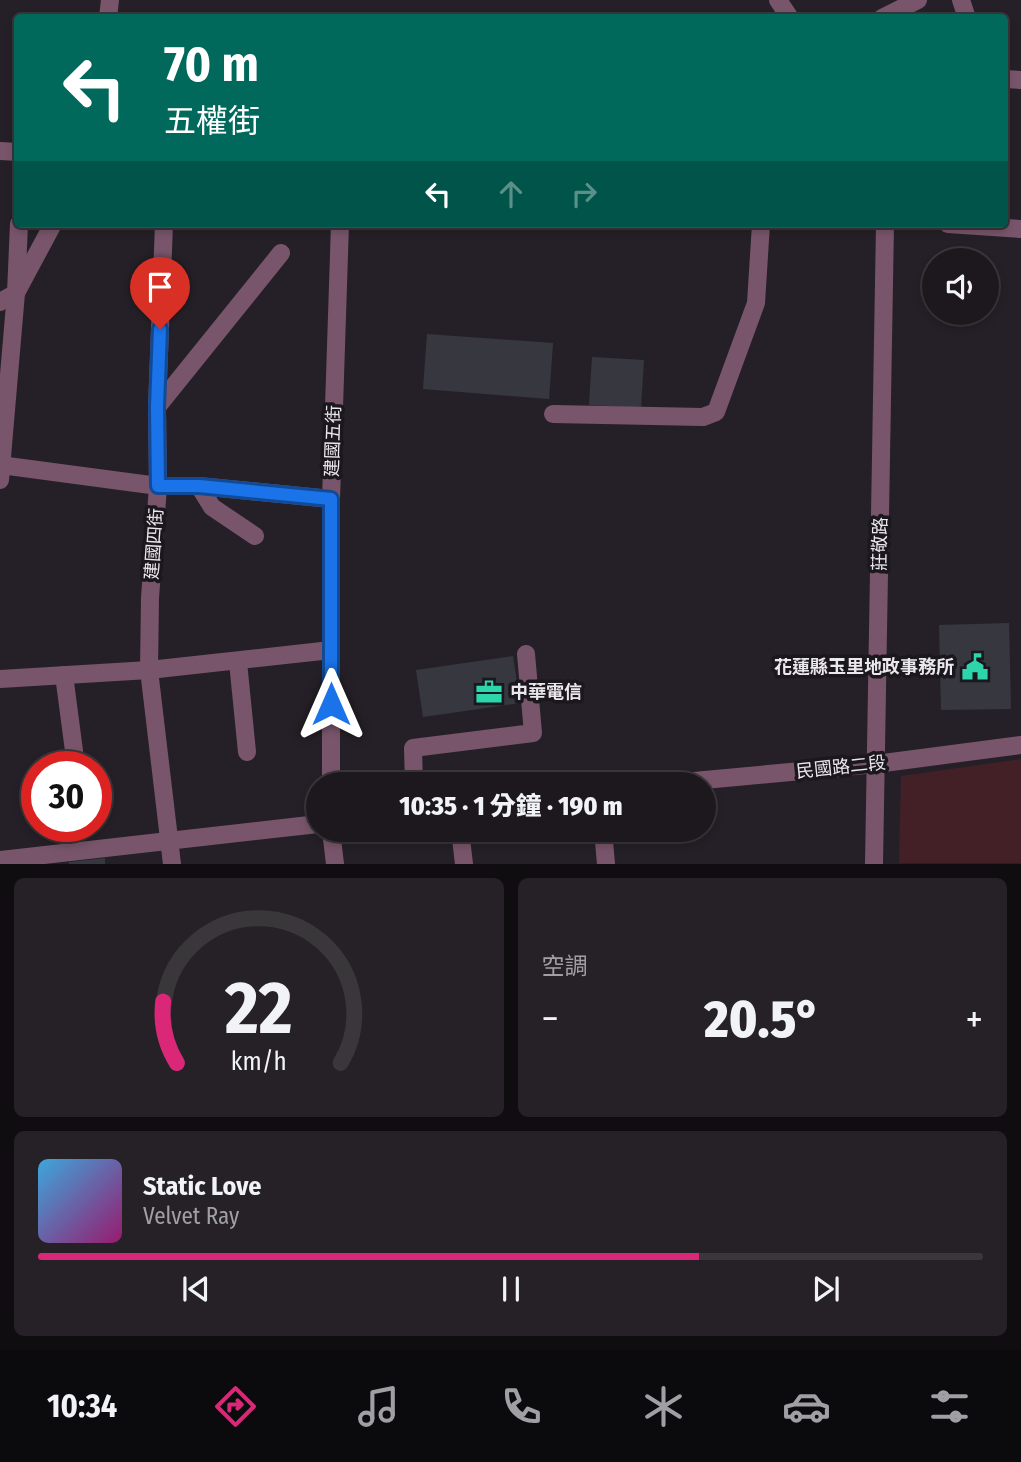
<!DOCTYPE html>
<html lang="zh-TW">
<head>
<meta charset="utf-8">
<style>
	body { margin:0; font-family:"Fira Sans Condensed","Noto Sans TC",sans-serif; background:#252126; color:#f1f3f6; height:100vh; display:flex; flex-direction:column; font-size:26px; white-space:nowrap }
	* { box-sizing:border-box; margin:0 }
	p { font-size:23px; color:#a0a0a4 }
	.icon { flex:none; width:38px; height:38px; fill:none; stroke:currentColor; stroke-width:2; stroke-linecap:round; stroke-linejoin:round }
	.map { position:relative; height:864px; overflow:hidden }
	.drawer { display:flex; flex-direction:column; gap:14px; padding:14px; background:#0f0d10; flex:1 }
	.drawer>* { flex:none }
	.guide { position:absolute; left:14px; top:14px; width:994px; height:214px; border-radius:7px; box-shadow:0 4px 10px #0003,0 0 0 2px #3a373b; background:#00695c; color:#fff; overflow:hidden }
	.fabs { position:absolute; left:922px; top:248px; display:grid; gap:14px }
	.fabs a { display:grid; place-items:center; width:77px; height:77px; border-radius:50%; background:#1c181d; box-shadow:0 4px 10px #0003,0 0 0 2px #3a373b; font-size:35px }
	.speed { position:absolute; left:21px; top:751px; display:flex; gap:14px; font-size:35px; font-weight:700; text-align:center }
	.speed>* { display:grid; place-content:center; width:91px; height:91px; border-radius:50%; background:#1c181d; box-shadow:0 4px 10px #0003,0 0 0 2px #3a373b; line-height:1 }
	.speed .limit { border:10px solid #d22; background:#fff; color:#111 }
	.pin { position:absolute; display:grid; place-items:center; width:60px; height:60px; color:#fff; margin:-72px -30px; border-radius:50% 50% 50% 0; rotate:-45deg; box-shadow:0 0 7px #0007 }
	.pin .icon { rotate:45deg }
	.me { position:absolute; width:77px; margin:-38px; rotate:0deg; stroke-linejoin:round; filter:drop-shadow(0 0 5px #0008) }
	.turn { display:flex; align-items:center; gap:24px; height:147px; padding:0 35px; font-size:32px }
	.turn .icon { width:91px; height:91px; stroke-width:2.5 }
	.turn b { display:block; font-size:49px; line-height:60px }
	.lanes { display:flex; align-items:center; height:66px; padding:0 35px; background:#0003; justify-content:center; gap:35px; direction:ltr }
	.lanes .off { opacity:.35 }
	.big { font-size:52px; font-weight:800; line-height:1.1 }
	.drawer .card { flex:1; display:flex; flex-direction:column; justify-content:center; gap:10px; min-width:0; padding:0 24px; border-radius:10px; background:#252126 }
	.drawer .dial { align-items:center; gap:0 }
	.dial svg { height:182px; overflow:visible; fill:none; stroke:#3a373b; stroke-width:7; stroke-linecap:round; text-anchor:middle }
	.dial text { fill:#f1f3f6; stroke:none }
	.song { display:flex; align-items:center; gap:21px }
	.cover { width:84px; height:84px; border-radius:10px; background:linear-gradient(135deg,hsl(200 70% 55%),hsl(320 70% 35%)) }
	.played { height:7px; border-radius:4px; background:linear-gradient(90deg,#db2777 70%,#3a373b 70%) }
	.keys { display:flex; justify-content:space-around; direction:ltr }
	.heat { display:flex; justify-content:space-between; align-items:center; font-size:38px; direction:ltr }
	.drawer .tiles { flex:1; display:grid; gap:14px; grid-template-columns:1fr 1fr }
	.card:last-child { grid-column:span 2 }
	.trip { position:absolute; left:306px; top:772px; width:410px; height:70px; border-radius:35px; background:#1c181d; box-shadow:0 4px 10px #0003,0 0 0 2px #3a373b; font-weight:800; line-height:70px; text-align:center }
	.menu { display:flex; height:112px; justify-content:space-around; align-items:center; background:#0b0a0c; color:#a0a0a4 }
	.menu .icon { width:49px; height:49px }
	.menu .active { color:#db2777 }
	.menu b { font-size:32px; color:#f1f3f6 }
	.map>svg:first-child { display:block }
</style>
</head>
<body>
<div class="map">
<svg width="1021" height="864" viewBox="0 0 1021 864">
	<rect width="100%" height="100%" fill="#252027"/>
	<!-- green -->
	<path fill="#432026" d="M1021 759V863H899L901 776Z"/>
	<!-- building -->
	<g fill="#373740">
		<path d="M427 334 553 343 549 399 423 389Z"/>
		<path d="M592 357 644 360 641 408 589 405Z"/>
		<path d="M1009 623 1011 709 941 710 939 625Z"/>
		<path d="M513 656 520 703 423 717 416 670Z"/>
		<path d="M105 858V864H69V862Z"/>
	</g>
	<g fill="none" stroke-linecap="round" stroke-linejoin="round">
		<!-- minor -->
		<g stroke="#79556b" stroke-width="18">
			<path d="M778 0 790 18"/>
			<path d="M961 0 967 18"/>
			<path d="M108 18 110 0"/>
			<path d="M882 18 918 0"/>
			<path d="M1004 79 1021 80"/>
			<path d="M0 151 18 152"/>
			<path d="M164 224 157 407 158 486 150 598 149 670 172 864"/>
			<path d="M948 224 1021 229"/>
			<path d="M0 302 16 293 53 224"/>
			<path d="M157 407 281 253"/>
			<path d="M553 414 703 417 716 412 756 303 761 224"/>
			<path d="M0 465 158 486H199L331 499"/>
			<path d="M0 480 16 293 19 224"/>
			<path d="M199 486 212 507 255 536"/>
			<path d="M238 662 247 752"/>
			<path d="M64 675 76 766"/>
			<path d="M0 679 149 670 331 650"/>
			<path d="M331 784V499L340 224"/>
			<path d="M414 784 413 748 533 733 526 654"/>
			<path d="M661 784 876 764 1021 745"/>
			<path d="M331 830 335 864"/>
			<path d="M460 830 464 864"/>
			<path d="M603 830 606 864"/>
			<path d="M0 860 318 824"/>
			<path d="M874 864 885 224"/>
		</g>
	</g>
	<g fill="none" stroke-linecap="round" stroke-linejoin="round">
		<!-- route casing -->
		<g stroke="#114b97" stroke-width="18">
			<path id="route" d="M160 329 157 407 158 486H199L331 499V704"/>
		</g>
		<!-- route -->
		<use href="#route" stroke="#1a73e8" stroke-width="12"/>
	</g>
	<!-- icons -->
	<defs>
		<g id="civic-bare" transform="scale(2.1)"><path d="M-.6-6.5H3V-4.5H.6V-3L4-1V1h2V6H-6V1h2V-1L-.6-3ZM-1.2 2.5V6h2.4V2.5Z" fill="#2dd5ab" stroke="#1b171e" stroke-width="2.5" paint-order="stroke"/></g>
		<g id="office-bare" transform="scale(2.1)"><path d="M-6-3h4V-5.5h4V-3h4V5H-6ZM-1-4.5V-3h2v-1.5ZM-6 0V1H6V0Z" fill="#2dd5ab" stroke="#1b171e" stroke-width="2.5" paint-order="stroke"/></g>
	</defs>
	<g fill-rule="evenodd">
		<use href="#civic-bare" x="975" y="667"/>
		<use href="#office-bare" x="489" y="692"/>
	</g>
	<g text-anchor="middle" stroke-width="7" stroke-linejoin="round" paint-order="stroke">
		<!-- street labels -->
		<g font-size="18" fill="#ebe8ed" stroke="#1b171e">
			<text transform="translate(333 441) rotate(-88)" y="6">建國五街</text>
			<text transform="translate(154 544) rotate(-86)" y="6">建國四街</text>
			<text transform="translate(880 544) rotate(-89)" y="6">莊敬路</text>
			<text transform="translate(841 767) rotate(-6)" y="6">民國路二段</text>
		</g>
		<!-- poi labels -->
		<g font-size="18" font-weight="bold" fill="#ebe8ed" stroke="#1b171e" text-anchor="end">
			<text x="954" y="673">花蓮縣玉里地政事務所</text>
			<text x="510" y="698" text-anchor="start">中華電信</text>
		</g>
	</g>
</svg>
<div class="fabs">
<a><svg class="icon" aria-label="sound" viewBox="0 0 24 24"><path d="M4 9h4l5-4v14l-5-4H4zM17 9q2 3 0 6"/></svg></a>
</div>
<div class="speed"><div class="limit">30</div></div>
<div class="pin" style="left:160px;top:329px;background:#d93025"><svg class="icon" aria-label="arrive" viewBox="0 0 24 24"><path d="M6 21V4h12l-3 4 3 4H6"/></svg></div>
<svg class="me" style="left:331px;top:704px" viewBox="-20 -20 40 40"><path d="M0-17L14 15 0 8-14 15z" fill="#1a73e8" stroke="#fff" stroke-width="4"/></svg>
<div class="trip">10:35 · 1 分鐘 · 190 m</div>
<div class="guide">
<div class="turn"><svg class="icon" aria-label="left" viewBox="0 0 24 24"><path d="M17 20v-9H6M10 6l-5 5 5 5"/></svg><div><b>70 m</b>五權街</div></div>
<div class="lanes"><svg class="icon" aria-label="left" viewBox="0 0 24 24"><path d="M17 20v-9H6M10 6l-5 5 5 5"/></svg><svg class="icon off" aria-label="ahead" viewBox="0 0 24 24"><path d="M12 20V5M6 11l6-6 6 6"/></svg><svg class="icon off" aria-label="right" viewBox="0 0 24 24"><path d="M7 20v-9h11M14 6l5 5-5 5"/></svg></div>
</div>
</div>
<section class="drawer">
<div class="tiles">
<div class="card dial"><svg viewBox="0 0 100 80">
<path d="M14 69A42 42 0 1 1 86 69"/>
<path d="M14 69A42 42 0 0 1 8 42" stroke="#db2777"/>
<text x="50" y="56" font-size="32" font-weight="700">22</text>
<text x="50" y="72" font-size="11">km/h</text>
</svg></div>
<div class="card"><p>空調</p>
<div class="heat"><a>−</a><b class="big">20.5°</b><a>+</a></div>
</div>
<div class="card">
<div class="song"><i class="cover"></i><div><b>Static Love</b><p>Velvet Ray</p></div></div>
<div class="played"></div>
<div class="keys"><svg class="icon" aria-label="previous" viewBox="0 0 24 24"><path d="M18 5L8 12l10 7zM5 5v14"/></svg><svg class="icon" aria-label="pause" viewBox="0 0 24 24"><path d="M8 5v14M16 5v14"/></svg><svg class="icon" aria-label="next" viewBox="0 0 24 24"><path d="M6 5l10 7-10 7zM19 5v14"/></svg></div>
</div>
</div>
</section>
<nav class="menu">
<b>10:34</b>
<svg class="icon active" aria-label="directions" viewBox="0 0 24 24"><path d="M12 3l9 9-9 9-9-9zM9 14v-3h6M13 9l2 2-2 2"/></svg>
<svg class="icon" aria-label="music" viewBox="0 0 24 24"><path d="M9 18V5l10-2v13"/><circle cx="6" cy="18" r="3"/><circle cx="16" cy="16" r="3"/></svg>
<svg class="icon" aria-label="phone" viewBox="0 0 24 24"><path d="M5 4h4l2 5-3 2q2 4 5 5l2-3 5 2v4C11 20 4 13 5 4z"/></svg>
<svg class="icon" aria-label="climate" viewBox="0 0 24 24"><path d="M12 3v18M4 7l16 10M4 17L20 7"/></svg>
<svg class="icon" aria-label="car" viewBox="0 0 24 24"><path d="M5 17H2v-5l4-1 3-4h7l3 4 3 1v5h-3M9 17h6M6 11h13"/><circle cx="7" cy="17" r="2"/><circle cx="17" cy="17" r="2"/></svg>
<svg class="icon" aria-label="filters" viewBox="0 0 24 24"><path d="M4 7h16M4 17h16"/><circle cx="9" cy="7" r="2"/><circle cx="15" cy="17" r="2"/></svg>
</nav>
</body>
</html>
